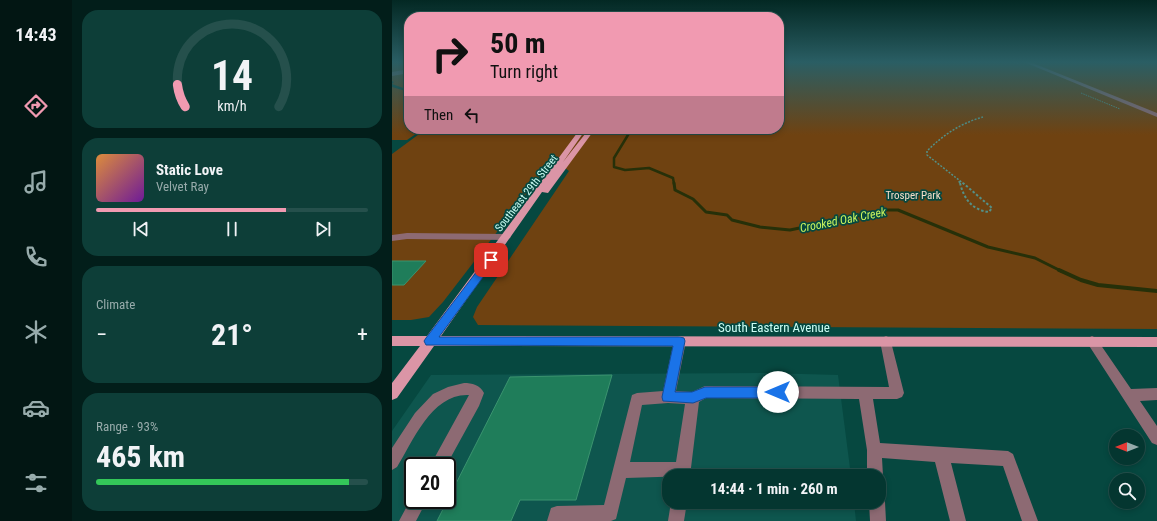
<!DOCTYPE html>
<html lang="en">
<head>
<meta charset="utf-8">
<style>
	body { margin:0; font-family:"Roboto Condensed",sans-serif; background:#0d3e38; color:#f1f3f6; height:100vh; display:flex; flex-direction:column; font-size:15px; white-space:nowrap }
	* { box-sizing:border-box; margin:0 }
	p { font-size:13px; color:#97abab }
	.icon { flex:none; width:22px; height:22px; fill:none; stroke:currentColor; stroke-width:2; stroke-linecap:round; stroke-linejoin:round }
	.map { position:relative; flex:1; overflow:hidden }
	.sheet { display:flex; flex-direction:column; gap:10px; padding:10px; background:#021e1a; width:320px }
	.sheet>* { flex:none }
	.banner { position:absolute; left:12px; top:12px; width:380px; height:122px; border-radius:16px; box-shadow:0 2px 6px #0003,0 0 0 1px #25504c; background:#f19ab1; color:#111; overflow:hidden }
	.needle { width:26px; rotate:270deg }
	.fabs { position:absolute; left:717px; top:429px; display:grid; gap:8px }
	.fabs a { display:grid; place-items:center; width:36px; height:36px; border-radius:50%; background:#043630; box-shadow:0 2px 6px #0003,0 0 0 1px #25504c; font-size:20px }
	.speed { position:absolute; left:12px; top:457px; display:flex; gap:8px; font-size:20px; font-weight:700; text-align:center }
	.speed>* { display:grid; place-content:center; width:52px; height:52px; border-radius:50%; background:#043630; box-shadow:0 2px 6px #0003,0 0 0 1px #25504c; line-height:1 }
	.speed .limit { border:2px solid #111; border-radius:6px; background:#fff; color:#111 }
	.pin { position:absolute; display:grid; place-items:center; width:34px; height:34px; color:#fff; margin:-17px; border-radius:8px; box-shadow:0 2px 6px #0006 }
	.me { position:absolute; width:44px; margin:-22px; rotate:270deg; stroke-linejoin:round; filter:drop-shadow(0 0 3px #0008) }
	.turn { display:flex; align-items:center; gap:14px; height:84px; padding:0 20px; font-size:18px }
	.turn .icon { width:52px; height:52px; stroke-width:2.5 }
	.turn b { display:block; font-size:28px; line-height:34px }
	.then { display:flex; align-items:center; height:38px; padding:0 20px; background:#0003; gap:8px; font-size:15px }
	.big { font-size:30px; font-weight:700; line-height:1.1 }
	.sheet .widget { flex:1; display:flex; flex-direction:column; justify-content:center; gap:6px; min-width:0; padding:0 14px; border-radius:16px; background:#0d3e38 }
	.sheet .dial { align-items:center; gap:0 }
	.dial svg { height:104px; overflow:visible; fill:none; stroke:#25504c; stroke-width:7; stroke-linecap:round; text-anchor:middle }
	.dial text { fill:#f1f3f6; stroke:none }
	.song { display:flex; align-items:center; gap:12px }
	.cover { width:48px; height:48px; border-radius:6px; background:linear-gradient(135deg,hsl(30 70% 55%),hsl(280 70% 35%)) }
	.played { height:4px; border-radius:2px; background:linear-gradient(90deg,#f19ab1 70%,#25504c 70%) }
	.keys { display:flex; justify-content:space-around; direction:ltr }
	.heat { display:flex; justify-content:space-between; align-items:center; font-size:22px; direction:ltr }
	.charge { height:6px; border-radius:3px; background:linear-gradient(90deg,#34c759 93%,#25504c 0) }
	.trip { position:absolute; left:270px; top:469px; width:224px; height:40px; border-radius:16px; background:#043630; box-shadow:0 2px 6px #0003,0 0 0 1px #25504c; font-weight:700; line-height:40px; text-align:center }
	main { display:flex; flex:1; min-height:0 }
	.tab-bar { display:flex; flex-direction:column; width:72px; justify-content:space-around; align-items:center; background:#021613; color:#97abab }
	.tab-bar .icon { width:28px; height:28px }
	.tab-bar .current { color:#f19ab1 }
	.tab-bar b { font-size:18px; color:#f1f3f6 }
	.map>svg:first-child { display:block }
</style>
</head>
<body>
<main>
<nav class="tab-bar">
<b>14:43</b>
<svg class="icon current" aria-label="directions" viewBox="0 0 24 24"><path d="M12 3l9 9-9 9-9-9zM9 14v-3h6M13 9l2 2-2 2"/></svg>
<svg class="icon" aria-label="music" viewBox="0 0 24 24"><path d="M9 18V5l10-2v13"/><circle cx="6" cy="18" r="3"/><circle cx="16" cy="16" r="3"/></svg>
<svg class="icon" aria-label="phone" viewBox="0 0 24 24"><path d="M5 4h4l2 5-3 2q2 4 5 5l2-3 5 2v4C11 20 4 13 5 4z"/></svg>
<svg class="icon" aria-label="climate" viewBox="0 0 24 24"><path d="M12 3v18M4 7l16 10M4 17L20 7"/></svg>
<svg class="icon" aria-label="car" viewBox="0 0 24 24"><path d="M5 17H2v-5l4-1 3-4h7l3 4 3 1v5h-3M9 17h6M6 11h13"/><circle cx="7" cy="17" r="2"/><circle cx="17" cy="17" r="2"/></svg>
<svg class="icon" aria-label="filters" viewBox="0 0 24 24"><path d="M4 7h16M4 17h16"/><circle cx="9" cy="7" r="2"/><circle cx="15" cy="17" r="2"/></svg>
</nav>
<section class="sheet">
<div class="widget dial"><svg viewBox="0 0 100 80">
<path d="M14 69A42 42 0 1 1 86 69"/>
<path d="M14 69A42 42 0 0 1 8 52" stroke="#f19ab1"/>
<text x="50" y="56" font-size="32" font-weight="700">14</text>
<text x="50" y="72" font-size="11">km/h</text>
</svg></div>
<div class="widget">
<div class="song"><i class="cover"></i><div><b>Static Love</b><p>Velvet Ray</p></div></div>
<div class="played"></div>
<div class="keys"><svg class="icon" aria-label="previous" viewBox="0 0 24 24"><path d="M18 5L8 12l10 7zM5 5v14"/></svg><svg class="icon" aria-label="pause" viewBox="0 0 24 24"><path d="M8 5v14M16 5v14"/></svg><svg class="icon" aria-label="next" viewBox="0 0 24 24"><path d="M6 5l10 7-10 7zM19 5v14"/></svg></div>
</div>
<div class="widget"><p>Climate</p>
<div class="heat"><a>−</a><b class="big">21°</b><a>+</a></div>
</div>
<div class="widget"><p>Range · 93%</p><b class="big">465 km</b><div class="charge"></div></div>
</section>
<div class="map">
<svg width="765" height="521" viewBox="0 0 765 521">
	<rect width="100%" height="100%" fill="#064840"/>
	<!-- built -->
	<path fill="#0e564e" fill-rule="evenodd" d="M374 373 446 375 459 476H277V502H462L464 521H0V431L39 375ZM21 466H55V500H21Z"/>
	<!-- green -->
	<g fill="#6f4211">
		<path d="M0 62H17V90L0 84 2 82 0 81Z"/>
		<path d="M387 62H765V329L86 325 81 317 85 307 177 171 161 159 51 302 37 317 19 320H0V154L34 129H387Z"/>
		<path d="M0 87 17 92V129H31L15 140H0Z"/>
	</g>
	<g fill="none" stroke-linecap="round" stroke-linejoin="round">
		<!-- stream-far2 -->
		<g stroke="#263009" stroke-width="2.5">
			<path d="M167 129 174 132"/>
			<path d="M231 129 239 130 222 158V167L233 170 257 168 281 178 282 184"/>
			<path d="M212 133 229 129"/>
		</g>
		<!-- stream-far1 -->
		<path stroke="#263009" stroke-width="3" d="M282 183 283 190 301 199 314 212 335 215 340 220 368 227 398 230 494 210H506L596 247 643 258 669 271"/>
		<!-- stream -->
		<path stroke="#263009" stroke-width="4" d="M667 270 689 280 706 285 765 291"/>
	</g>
	<!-- building -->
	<g fill="#1f7d5a" stroke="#3b946f">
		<path d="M0 261H34L12 285H0Z"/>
		<path d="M220 375 184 500H128L119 521H45L118 377Z"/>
	</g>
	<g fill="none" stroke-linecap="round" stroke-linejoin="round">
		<!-- path-far2 -->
		<g stroke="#549087" stroke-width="1" stroke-dasharray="1.5 1" stroke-linecap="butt">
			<path d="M622 62 627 64"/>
			<path d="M689 93 728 109"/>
		</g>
		<!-- path-far1 -->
		<g stroke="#549087" stroke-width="1.5" stroke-dasharray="2 1.5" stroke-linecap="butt">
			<path d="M567 181 568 184"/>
			<path d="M572 184 535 155V151C551 135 569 123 591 117"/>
		</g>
		<!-- path -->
		<path stroke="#549087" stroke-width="2" stroke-dasharray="2.5 2" stroke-linecap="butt" d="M568 183C572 199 580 210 597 212L600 208 571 183"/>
		<!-- minor -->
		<g fill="#8d6a73" fill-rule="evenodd">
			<path d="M632 62H638L765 113V117Z"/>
			<path d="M17 69V73L0 76V72Z"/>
			<path d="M15 233 114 234 119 237 114 240 15 239 0 241V235Z"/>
			<path d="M288 336 292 338 294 341 284 391 300 392 313 386 497 387 488 341 490 338 494 336 498 338 512 393 510 397 505 399H481L488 443 616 451 621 454 646 521H630L611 466 559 463 574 521H558L543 462 490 458 491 476 488 481 487 482V476H475V450L467 399 314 398 307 402 298 476 234 478 224 519 219 521H155L159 508 165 506 212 505 240 395 245 393 271 391 282 341 284 338ZM276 403 293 404 284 462H238L250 405Z"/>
			<path d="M700 336 704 338 739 389 765 388V400L748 401 765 426V445L760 443 696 344 694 341 696 338Z"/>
			<path d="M72 383C80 383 88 385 92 393L87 406 54 466H38L77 395C40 393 21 441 5 467L0 470V448L23 413 41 394 56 387Z"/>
			<path d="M21 495V500H35L24 521H7Z"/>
			<path d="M487 495 491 496 493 502 494 521H478L477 502H487Z"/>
			<path d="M279 502H295L292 521H276Z"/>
		</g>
		<!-- major -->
		<path fill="#db95a6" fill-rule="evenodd" d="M188 129H194L171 162 197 129H203L156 193 150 192 49 336 765 337V347L42 346 5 398 0 400V383L28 346H0V336H35Z"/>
	</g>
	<!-- sky -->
	<linearGradient id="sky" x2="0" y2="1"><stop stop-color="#032823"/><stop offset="0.46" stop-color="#2a5e64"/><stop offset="1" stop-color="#2a5e64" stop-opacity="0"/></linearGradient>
	<rect width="765" height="135" fill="url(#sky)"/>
	<!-- route -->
	<path fill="#1a73e8" stroke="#114b97" d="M99 257 103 260 102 262 47 337H288L292 338 293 341 283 392H300L313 387H386L390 388 392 392 390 396 386 398H314L301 403 271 401 270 397 281 346 34 345 32 341 34 338 95 258Z"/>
	<g text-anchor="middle" stroke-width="3.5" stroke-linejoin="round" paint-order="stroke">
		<!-- street labels -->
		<g font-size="11" fill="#ccfef5" stroke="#064840">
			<text transform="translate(134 193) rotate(-52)" y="4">Southeast 29th Street</text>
		</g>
		<!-- park labels -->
		<g font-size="11" fill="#f4ddc9" stroke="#064840">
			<text x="521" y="199">Trosper Park</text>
		</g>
		<!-- water labels -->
		<g font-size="12" font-style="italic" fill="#cdf65e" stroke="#064840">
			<text transform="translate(451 220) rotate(-11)" y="4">Crooked Oak Creek</text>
		</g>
		<!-- near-street labels -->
		<g font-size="13" fill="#ccfef5" stroke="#064840">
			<text x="382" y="332">South Eastern Avenue</text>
		</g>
	</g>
</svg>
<div class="fabs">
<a><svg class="needle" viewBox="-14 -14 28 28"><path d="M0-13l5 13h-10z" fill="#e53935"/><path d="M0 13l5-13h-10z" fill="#97abab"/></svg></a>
<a><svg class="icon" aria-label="search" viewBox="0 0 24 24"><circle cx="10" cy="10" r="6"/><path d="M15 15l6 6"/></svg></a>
</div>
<div class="speed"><div class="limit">20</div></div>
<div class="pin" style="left:99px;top:260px;background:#d93025"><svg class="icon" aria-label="arrive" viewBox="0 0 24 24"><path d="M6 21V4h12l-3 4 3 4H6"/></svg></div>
<svg class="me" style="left:386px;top:392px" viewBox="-20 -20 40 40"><circle r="19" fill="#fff"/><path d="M0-13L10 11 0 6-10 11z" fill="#1a73e8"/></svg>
<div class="trip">14:44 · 1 min · 260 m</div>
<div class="banner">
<div class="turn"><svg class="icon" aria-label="right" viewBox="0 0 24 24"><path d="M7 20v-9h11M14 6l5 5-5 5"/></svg><div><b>50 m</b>Turn right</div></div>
<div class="then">Then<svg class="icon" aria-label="left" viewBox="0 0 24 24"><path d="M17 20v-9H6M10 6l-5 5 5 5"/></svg></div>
</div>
</div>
</main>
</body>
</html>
